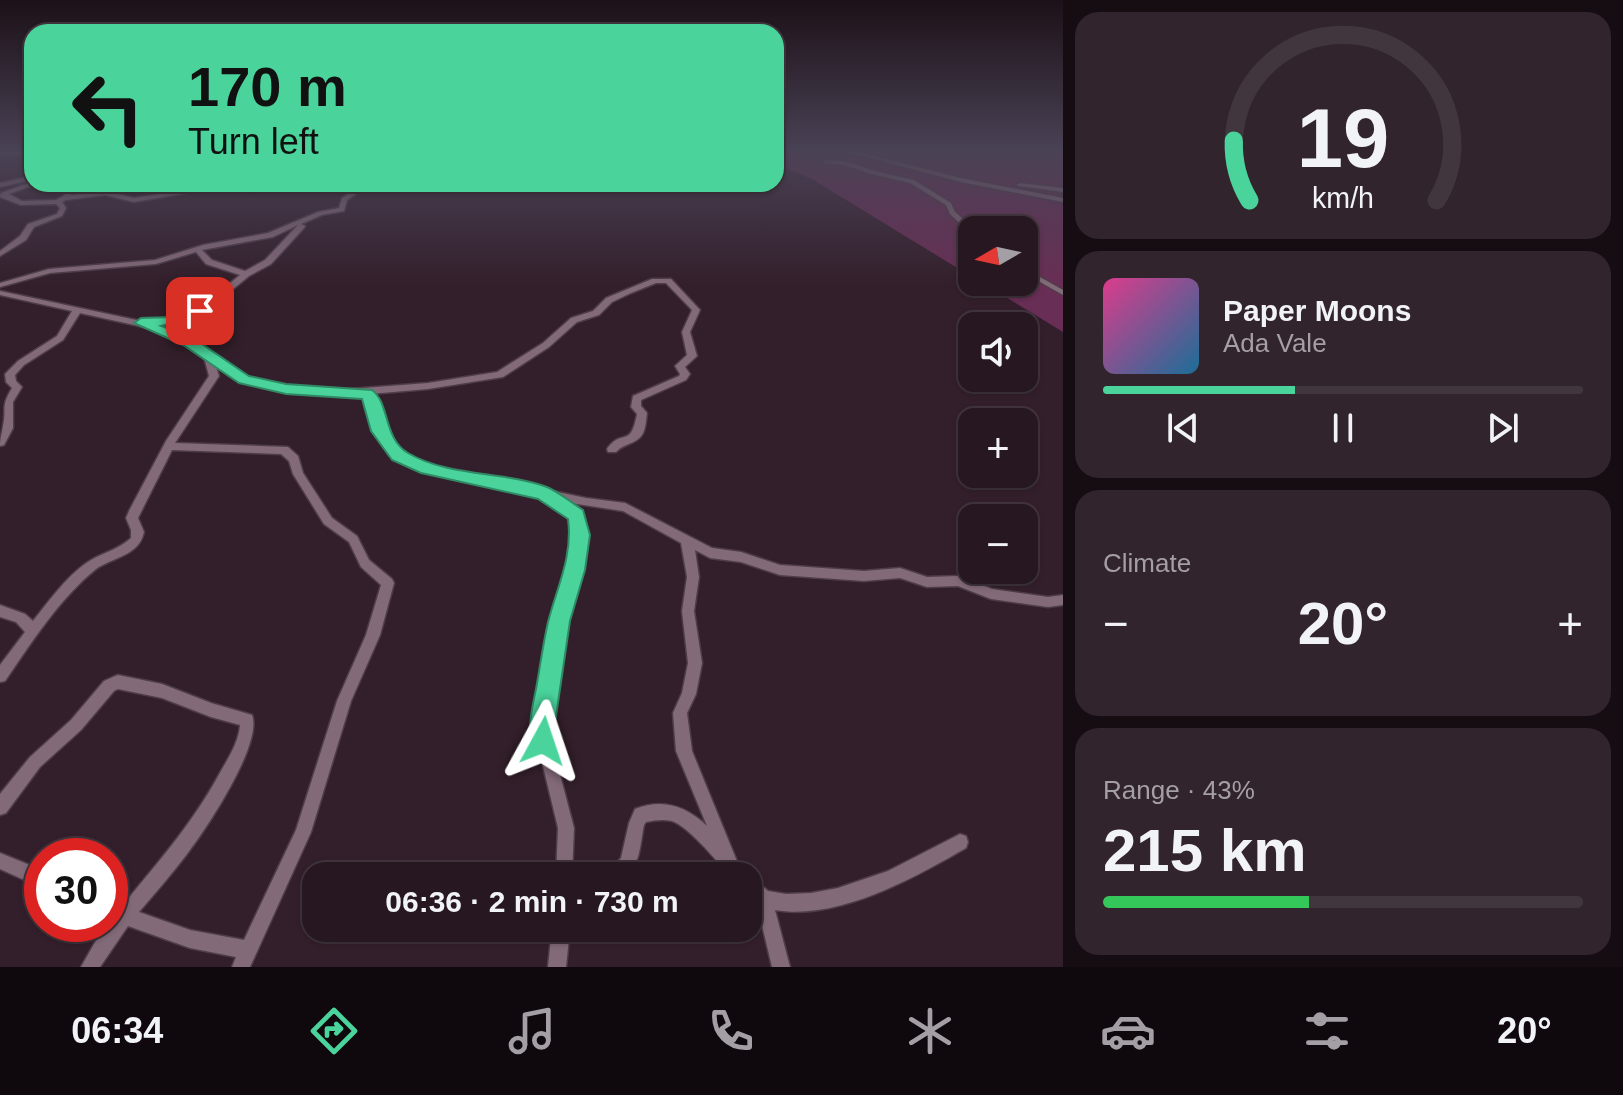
<!DOCTYPE html>
<html lang="en">
<head>
<meta charset="utf-8">
<style>
	body { margin:0; font-family:Helvetica,sans-serif; background:#32242d; color:#f1f3f6; height:100vh; display:flex; flex-direction:column; font-size:30px; white-space:nowrap }
	* { box-sizing:border-box; margin:0 }
	p { font-size:26px; color:#a49fa5 }
	.icon { flex:none; width:44px; height:44px; fill:none; stroke:currentColor; stroke-width:2; stroke-linecap:round; stroke-linejoin:round }
	.map { position:relative; flex:1; overflow:hidden }
	.side { display:flex; flex-direction:column; gap:12px; padding:12px; background:#150d12; width:560px }
	.side>* { flex:none }
	.top-card { position:absolute; left:24px; top:24px; width:760px; height:168px; border-radius:24px; box-shadow:0 2px 6px #0004,0 0 0 2px #42363e; background:#4ad49c; color:#111; overflow:hidden }
	.needle { width:52px; rotate:261deg }
	.tools { position:absolute; left:958px; top:216px; display:grid; gap:16px }
	.tools a { display:grid; place-items:center; width:80px; height:80px; border-radius:16px; background:#261720; box-shadow:0 2px 6px #0004,0 0 0 2px #42363e; font-size:40px }
	.speed { position:absolute; left:24px; top:838px; display:flex; gap:16px; font-size:40px; font-weight:700; text-align:center }
	.speed>* { display:grid; place-content:center; width:104px; height:104px; border-radius:50%; background:#261720; box-shadow:0 2px 6px #0004,0 0 0 2px #42363e; line-height:1 }
	.speed .limit { border:12px solid #d22; background:#fff; color:#111 }
	.pin { position:absolute; display:grid; place-items:center; width:68px; height:68px; color:#fff; margin:-34px; border-radius:16px; box-shadow:0 4px 12px #0006 }
	.me { position:absolute; width:88px; margin:-44px; rotate:5deg; stroke-linejoin:round; filter:drop-shadow(0 0 6px #0008) }
	.turn { display:flex; align-items:center; gap:28px; height:168px; padding:0 32px; font-size:36px }
	.turn .icon { width:104px; height:104px; stroke-width:2.5 }
	.turn b { display:block; font-size:56px; line-height:68px }
	.big { font-size:60px; font-weight:700; line-height:1.1 }
	.side .card { flex:1; display:flex; flex-direction:column; justify-content:center; gap:12px; min-width:0; padding:0 28px; border-radius:24px; background:#32242d }
	.side .dial { align-items:center; gap:0 }
	.dial svg { height:208px; overflow:visible; fill:none; stroke:#42363e; stroke-width:7; stroke-linecap:round; text-anchor:middle }
	.dial text { fill:#f1f3f6; stroke:none }
	.song { display:flex; align-items:center; gap:24px }
	.cover { width:96px; height:96px; border-radius:12px; background:linear-gradient(135deg,hsl(330 70% 55%),hsl(200 70% 35%)) }
	.played { height:8px; border-radius:4px; background:linear-gradient(90deg,#4ad49c 40%,#42363e 40%) }
	.keys { display:flex; justify-content:space-around; direction:ltr }
	.heat { display:flex; justify-content:space-between; align-items:center; font-size:44px; direction:ltr }
	.charge { height:12px; border-radius:6px; background:linear-gradient(90deg,#34c759 43%,#42363e 0) }
	.trip { position:absolute; left:302px; top:862px; width:460px; height:80px; border-radius:24px; background:#261720; box-shadow:0 2px 6px #0004,0 0 0 2px #42363e; font-weight:700; line-height:80px; text-align:center }
	.menu { display:flex; height:128px; justify-content:space-around; align-items:center; background:#0f090d; color:#a49fa5 }
	.menu .icon { width:56px; height:56px }
	.menu .current { color:#4ad49c }
	.menu b { font-size:36px; color:#f1f3f6 }
	main { display:flex; flex:1; min-height:0 }
	.map>svg:first-child { display:block }
</style>
</head>
<body>
<main>
<div class="map">
<svg width="1063" height="967" viewBox="0 0 1063 967">
	<rect width="100%" height="100%" fill="#331f2b"/>
	<!-- green -->
	<path fill="#692e55" d="M776 150H1063V332L981 282H1024V230H972V277L812 179 776 164Z"/>
	<g fill="none" stroke-linecap="round" stroke-linejoin="round">
		<!-- minor casing -->
		<g stroke="#4e3d48" stroke-width="3">
			<g id="minor">
				<path d="M840 150H850L961 178 1063 198V202L961 182Z"/>
				<path d="M0 151 32 152V156L0 155Z"/>
				<path d="M825 160 845 161 875 171 914 180 951 203 955 212 976 230 969 232 950 214 946 205 910 183 871 174 844 165 823 163V161Z"/>
				<path d="M32 176V180L0 187V183Z"/>
				<path d="M32 182V184H36L9 194 22 201 56 200 65 195 61 190 62 184H68L67 190 72 195 105 191 134 198 224 184H240L134 202 105 195 66 200 62 202 66 208 62 216 34 227 26 240 0 256V251L20 236 28 224 57 214 60 208 56 204 21 205 0 197 1 193Z"/>
				<path d="M1020 183 1063 188V192L1018 186 1017 185Z"/>
				<path d="M357 184H363L362 190 347 200 344 211 322 215 301 224 305 226 304 228 271 264 249 276 205 312 172 324H154L191 340 247 377 286 386 350 389 428 383 497 372 543 343 571 318 593 311 606 298 652 279H671L700 310 690 332 697 356 685 367 690 374 686 380 641 400V406L647 413C646 419 646 427 643 433 638 444 624 443 616 452H608L607 449C623 427 630 450 637 414L631 407 633 396 679 376 680 374 675 366 687 355 682 332 692 310 666 283H656L631 293 612 302 599 315 577 322 549 347 503 377 428 389 370 394 376 398 383 427 397 449 421 463 586 498 625 503 712 548 741 552 780 565 864 571 900 568 927 577 959 576 992 589 1048 597 1063 595V605L1048 607 991 599 958 586 927 587 900 578 864 581 780 575 741 562 710 558 695 550 699 577 694 611 702 663 696 694 687 713 692 751 743 876H727C722 864 686 825 672 821 663 819 655 820 646 822L644 825C640 844 641 861 627 876H603L605 870 615 864 621 858 629 823 635 809C663 798 686 806 707 826L676 751 673 713 682 693 688 663 682 611 687 577 681 543 623 511 564 502 581 513 586 535 581 570 566 621 548 729 574 828 572 876H556L558 828 534 729 552 621 569 570 574 535 572 518 543 497 418 470 389 455 373 427 367 400 356 395 286 392 241 381 215 364 219 376 175 443 288 447 298 456 303 473 332 518 357 536 369 560 392 579 394 583 380 635 351 701 311 832 250 967H232L236 957 190 948 128 926 100 967H81L94 944 107 924H110V902L122 906C159 861 193 823 221 771 229 757 239 741 240 725L211 717 162 698 118 689 114 691 81 730 40 767 6 813 0 815V794L30 757 71 720 104 681 113 677 118 675 162 684 211 703 252 715C263 744 206 829 187 854 172 874 155 893 139 912L190 930 244 940 296 830 337 701 366 635 381 585 361 567 349 542 324 524 293 474 289 461 281 454 172 450 138 518 144 532C139 556 113 557 96 569 59 599 32 642 5 681L0 682V665L25 632 16 622 0 617V605L25 614 33 621C50 600 68 574 91 560 105 552 119 549 131 538V530L126 518 129 511 166 441 209 376 204 357 185 344 148 328 80 313 63 340 24 365 15 375 16 381 22 387 13 402V428L4 445 0 446C0 438 2 433 3 426 7 407 0 408 12 388L6 382 5 374 18 361 57 336 72 311 0 295V291L141 321 145 319 171 318 199 308 240 275 206 264 196 252 156 264 50 273 0 287V283L49 269 155 260 203 245 268 233 318 212 339 208 342 198 356 189ZM298 225 265 260 245 271 212 260 202 250 273 237Z"/>
				<path d="M1024 268 1063 290V295L1024 273Z"/>
				<path d="M960 834 966 836 968 842 966 848C914 878 837 921 775 910L790 967H772L757 904 748 896V876L754 879 768 891 786 894 811 893 838 888 888 871Z"/>
				<path d="M0 853 42 870V888L0 869Z"/>
				<path d="M552 928H570L566 967H548Z"/>
			</g>
		</g>
		<!-- minor -->
		<use href="#minor" fill="#836a79" fill-rule="evenodd"/>
	</g>
	<!-- sky -->
	<linearGradient id="sky" x2="0" y2="1"><stop stop-color="#1c1118"/><stop offset="0.53" stop-color="#4a4255"/><stop offset="1" stop-color="#4a4255" stop-opacity="0"/></linearGradient>
	<rect width="1063" height="285" fill="url(#sky)"/>
	<!-- route -->
	<path fill="#4ad49c" stroke="#308a65" stroke-width="2" d="M200 307 205 308V314L161 326 193 338 249 376 286 384 372 390C390 403 383 438 408 453 449 477 503 471 547 487 559 492 572 503 583 510L590 535 585 570 570 621 551 750 543 753 534 750C526 731 532 709 536 689 540 667 543 644 548 622 557 587 573 556 568 519L538 499 421 473 392 460 371 431 362 399 286 394 239 383 183 345 134 323 141 318 171 317Z"/>
</svg>
<div class="tools">
<a><svg class="needle" viewBox="-14 -14 28 28"><path d="M0-13l5 13h-10z" fill="#e53935"/><path d="M0 13l5-13h-10z" fill="#a49fa5"/></svg></a>
<a><svg class="icon" aria-label="sound" viewBox="0 0 24 24"><path d="M4 9h4l5-4v14l-5-4H4zM17 9q2 3 0 6"/></svg></a>
<a>+</a>
<a>−</a>
</div>
<div class="speed"><div class="limit">30</div></div>
<div class="pin" style="left:200px;top:311px;background:#d93025"><svg class="icon" aria-label="arrive" viewBox="0 0 24 24"><path d="M6 21V4h12l-3 4 3 4H6"/></svg></div>
<svg class="me" style="left:543px;top:741px" viewBox="-20 -20 40 40"><path d="M0-17L14 15 0 8-14 15z" fill="#4ad49c" stroke="#fff" stroke-width="4"/></svg>
<div class="trip">06:36 · 2 min · 730 m</div>
<div class="top-card">
<div class="turn"><svg class="icon" aria-label="left" viewBox="0 0 24 24"><path d="M17 20v-9H6M10 6l-5 5 5 5"/></svg><div><b>170 m</b>Turn left</div></div>
</div>
</div>
<section class="side">
<div class="card dial"><svg viewBox="0 0 100 80">
<path d="M14 69A42 42 0 1 1 86 69"/>
<path d="M14 69A42 42 0 0 1 8 46" stroke="#4ad49c"/>
<text x="50" y="56" font-size="32" font-weight="700">19</text>
<text x="50" y="72" font-size="11">km/h</text>
</svg></div>
<div class="card">
<div class="song"><i class="cover"></i><div><b>Paper Moons</b><p>Ada Vale</p></div></div>
<div class="played"></div>
<div class="keys"><svg class="icon" aria-label="previous" viewBox="0 0 24 24"><path d="M18 5L8 12l10 7zM5 5v14"/></svg><svg class="icon" aria-label="pause" viewBox="0 0 24 24"><path d="M8 5v14M16 5v14"/></svg><svg class="icon" aria-label="next" viewBox="0 0 24 24"><path d="M6 5l10 7-10 7zM19 5v14"/></svg></div>
</div>
<div class="card"><p>Climate</p>
<div class="heat"><a>−</a><b class="big">20°</b><a>+</a></div>
</div>
<div class="card"><p>Range · 43%</p><b class="big">215 km</b><div class="charge"></div></div>
</section>
</main>
<nav class="menu">
<b>06:34</b>
<svg class="icon current" aria-label="directions" viewBox="0 0 24 24"><path d="M12 3l9 9-9 9-9-9zM9 14v-3h6M13 9l2 2-2 2"/></svg>
<svg class="icon" aria-label="music" viewBox="0 0 24 24"><path d="M9 18V5l10-2v13"/><circle cx="6" cy="18" r="3"/><circle cx="16" cy="16" r="3"/></svg>
<svg class="icon" aria-label="phone" viewBox="0 0 24 24"><path d="M5 4h4l2 5-3 2q2 4 5 5l2-3 5 2v4C11 20 4 13 5 4z"/></svg>
<svg class="icon" aria-label="climate" viewBox="0 0 24 24"><path d="M12 3v18M4 7l16 10M4 17L20 7"/></svg>
<svg class="icon" aria-label="car" viewBox="0 0 24 24"><path d="M5 17H2v-5l4-1 3-4h7l3 4 3 1v5h-3M9 17h6M6 11h13"/><circle cx="7" cy="17" r="2"/><circle cx="17" cy="17" r="2"/></svg>
<svg class="icon" aria-label="filters" viewBox="0 0 24 24"><path d="M4 7h16M4 17h16"/><circle cx="9" cy="7" r="2"/><circle cx="15" cy="17" r="2"/></svg>
<b>20°</b>
</nav>
</body>
</html>
